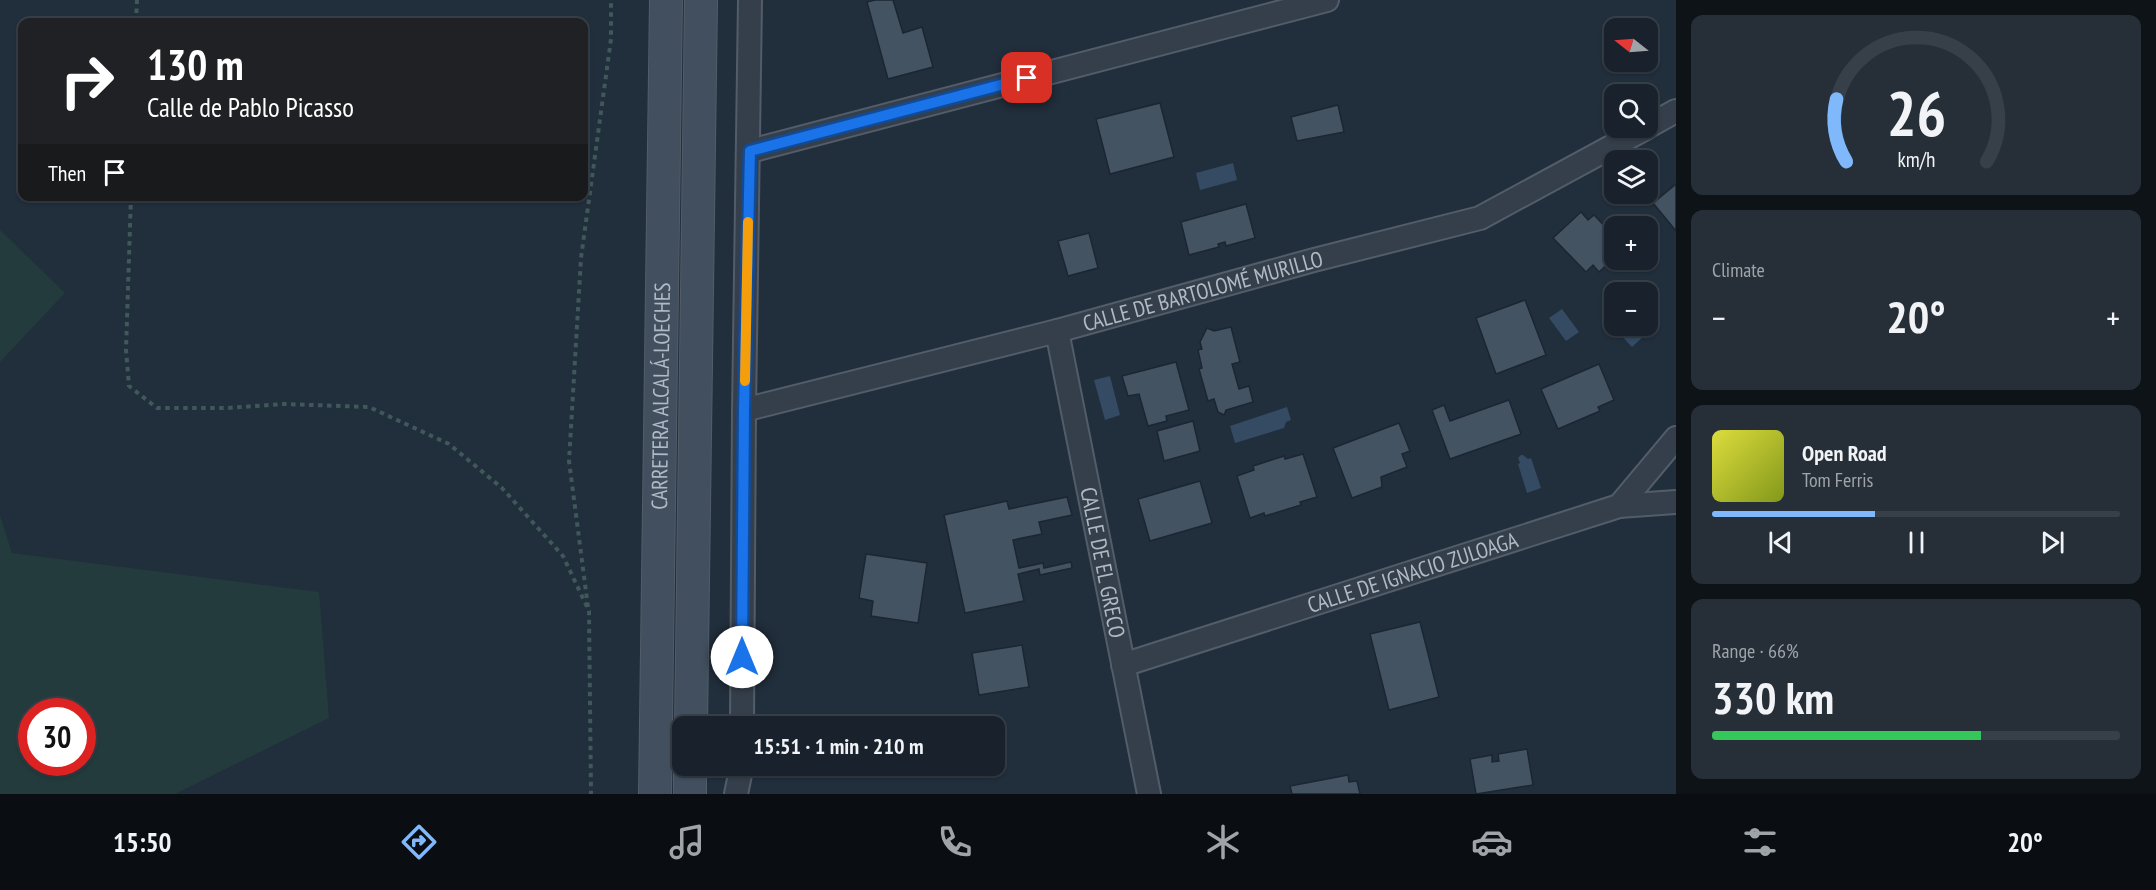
<!DOCTYPE html>
<html lang="en">
<head>
<meta charset="utf-8">
<style>
	body { margin:0; font-family:"PT Sans Narrow",sans-serif; background:#262f38; color:#f1f3f6; height:100vh; display:flex; flex-direction:column; font-size:22px; white-space:nowrap }
	* { box-sizing:border-box; margin:0 }
	p { font-size:20px; color:#9fa4a9 }
	.icon { flex:none; width:33px; height:33px; fill:none; stroke:currentColor; stroke-width:2; stroke-linecap:round; stroke-linejoin:round }
	.map { position:relative; flex:1; overflow:hidden }
	.panel { display:flex; flex-direction:column; gap:15px; padding:15px; background:#0e1318; width:480px }
	.panel>* { flex:none }
	.hud { position:absolute; left:18px; top:18px; width:570px; height:183px; border-radius:12px; box-shadow:0 2px 4px #0004,0 0 0 2px #373f48; background:#202124; color:#fff; overflow:hidden }
	.needle { width:39px; rotate:287deg }
	.controls { position:absolute; left:1604px; top:18px; display:grid; gap:12px }
	.controls a { display:grid; place-items:center; width:54px; height:54px; border-radius:12px; background:#19222c; box-shadow:0 2px 4px #0004,0 0 0 2px #373f48; font-size:30px }
	.speed { position:absolute; left:18px; top:698px; display:flex; gap:12px; font-size:30px; font-weight:700; text-align:center }
	.speed>* { display:grid; place-content:center; width:78px; height:78px; border-radius:50%; background:#19222c; box-shadow:0 2px 4px #0004,0 0 0 2px #373f48; line-height:1 }
	.speed .limit { border:9px solid #d22; background:#fff; color:#111 }
	.pin { position:absolute; display:grid; place-items:center; width:51px; height:51px; color:#fff; margin:-26px; border-radius:12px; box-shadow:0 3px 9px #0006 }
	.me { position:absolute; width:66px; margin:-33px; rotate:0deg; stroke-linejoin:round; filter:drop-shadow(0 0 4px #0008) }
	.turn { display:flex; align-items:center; gap:21px; height:126px; padding:0 30px; font-size:27px }
	.turn .icon { width:78px; height:78px; stroke-width:2.5 }
	.turn b { display:block; font-size:42px; line-height:51px }
	.then { display:flex; align-items:center; height:57px; padding:0 30px; background:#0003; gap:12px; font-size:22px }
	.big { font-size:45px; font-weight:700; line-height:1.1 }
	.panel .widget { flex:1; display:flex; flex-direction:column; justify-content:center; gap:9px; min-width:0; padding:0 21px; border-radius:12px; background:#262f38 }
	.panel .dial { align-items:center; gap:0 }
	.dial svg { height:156px; overflow:visible; fill:none; stroke:#373f48; stroke-width:7; stroke-linecap:round; text-anchor:middle }
	.dial text { fill:#f1f3f6; stroke:none }
	.song { display:flex; align-items:center; gap:18px }
	.cover { width:72px; height:72px; border-radius:9px; background:linear-gradient(135deg,hsl(60 70% 55%),hsl(70 70% 35%)) }
	.played { height:6px; border-radius:3px; background:linear-gradient(90deg,#7fb9fc 40%,#373f48 40%) }
	.keys { display:flex; justify-content:space-around; direction:ltr }
	.heat { display:flex; justify-content:space-between; align-items:center; font-size:33px; direction:ltr }
	.charge { height:9px; border-radius:4px; background:linear-gradient(90deg,#34c759 66%,#373f48 0) }
	.trip { position:absolute; left:672px; top:716px; width:333px; height:60px; border-radius:12px; background:#19222c; box-shadow:0 2px 4px #0004,0 0 0 2px #373f48; font-weight:700; line-height:60px; text-align:center }
	.dock { display:flex; height:96px; justify-content:space-around; align-items:center; background:#0a0e12; color:#9fa4a9 }
	.dock .icon { width:42px; height:42px }
	.dock .on { color:#7fb9fc }
	.dock b { font-size:27px; color:#f1f3f6 }
	main { display:flex; flex:1; min-height:0 }
	.map>svg:first-child { display:block }
</style>
</head>
<body>
<main>
<div class="map">
<svg width="1676" height="794" viewBox="0 0 1676 794">
	<rect width="100%" height="100%" fill="#212e3b"/>
	<!-- green -->
	<g fill="#233b3c" fill-rule="evenodd">
		<path d="M0 230 65 293 0 362Z"/>
		<path d="M0 515 12 553 319 592 329 718 175 794H0ZM32 711H82V762H32Z"/>
	</g>
	<!-- water -->
	<g fill="#344b63">
		<path d="M1233 163 1237 180 1200 190 1196 173Z"/>
		<path d="M1562 309 1579 332 1566 341 1549 318Z"/>
		<path d="M1614 312V326H1637L1645 335 1632 347 1606 319Z"/>
		<path d="M1110 376 1120 415 1105 420 1094 380Z"/>
		<path d="M1287 407 1291 420 1286 422 1284 428 1235 443 1230 426Z"/>
		<path d="M1521 455H1523L1528 459 1531 458 1541 488 1527 493 1518 464 1520 463 1518 458Z"/>
	</g>
	<!-- building -->
	<g fill="#445362" stroke="#1c2632" stroke-width="1.5">
		<path d="M875 0H893L903 33 922 27 933 67 888 79 867 2Z"/>
		<path d="M1160 103 1174 157 1110 174 1096 119Z"/>
		<path d="M1338 105 1344 132 1297 141 1291 117Z"/>
		<path d="M1676 184V231L1653 203Z"/>
		<path d="M1246 204 1255 238 1226 246 1225 242 1218 244 1219 247 1189 255 1181 222Z"/>
		<path d="M1581 212 1588 220 1594 215 1614 236V258L1599 272 1593 265 1586 272 1553 238Z"/>
		<path d="M1089 233 1098 268 1068 276 1058 241Z"/>
		<path d="M1525 300 1546 355 1496 374 1476 318Z"/>
		<path d="M1231 327 1240 362 1232 364 1239 389 1249 386 1253 402 1226 410 1224 415 1218 412 1214 399 1208 401 1199 369 1202 368 1198 350 1202 349 1200 342 1207 328 1214 331Z"/>
		<path d="M1176 362 1189 410 1166 416 1167 421 1148 426 1139 394 1128 396 1122 376Z"/>
		<path d="M1599 364 1614 400 1598 407 1600 411 1558 429 1541 389Z"/>
		<path d="M1509 400 1521 434 1450 459 1432 410 1444 405 1450 421Z"/>
		<path d="M1193 421 1200 451 1164 461 1157 431Z"/>
		<path d="M1399 423 1410 451 1402 454 1407 467 1381 477 1382 487 1352 498 1333 448Z"/>
		<path d="M1303 454 1317 497 1300 502 1301 505 1265 516 1264 513 1250 518 1237 476 1254 470 1253 466 1284 456 1285 459Z"/>
		<path d="M1200 481 1212 523 1150 541 1138 499Z"/>
		<path d="M1067 497 1072 515 1039 522 1042 534 1013 540 1019 568 1043 563 1044 568 1071 562 1072 568 1040 575 1039 569 1018 574 1024 601 965 613 944 515 1007 501 1009 509Z"/>
		<path d="M866 554 927 563 918 623 871 616 873 601 859 598Z"/>
		<path d="M1420 622 1439 697 1389 710 1370 634Z"/>
		<path d="M1022 645 1029 687 979 695 972 653Z"/>
		<path d="M1527 749 1533 785 1476 794 1470 759 1492 755V762L1499 761 1498 754Z"/>
		<path d="M1348 775 1349 782 1357 781 1360 794H1292L1290 786Z"/>
	</g>
	<g fill="none" stroke-linecap="round" stroke-linejoin="round">
		<!-- minor casing -->
		<g stroke="#525d69" stroke-width="26">
			<g id="minor">
				<path d="M1647 127 1676 111"/>
				<path d="M750 151 1327 0"/>
				<path id="s1" d="M1057 331 1149 794"/>
				<path id="s2" d="M744 410 1057 331 1314 260 1480 218 1646 128"/>
				<path d="M1619 506 1676 502"/>
				<path id="s3" d="M1123 665 1619 506 1676 438"/>
				<path d="M742 726 744 410 750 0"/>
				<path d="M736 794 742 765"/>
			</g>
		</g>
		<!-- secondary casing -->
		<g stroke="#525d69" stroke-width="34">
			<g id="secondary">
				<path d="M691 726 701 0"/>
				<path id="s4" d="M655 794 666 0"/>
				<path d="M690 794V765"/>
			</g>
		</g>
		<!-- path -->
		<g stroke="#405859" stroke-width="4" stroke-dasharray="4.5 4.5" stroke-linecap="butt">
			<path d="M136 22 137 0"/>
			<path d="M131 196 126 350 129 386 157 408H227L284 404 369 407 449 444 502 488 563 556 589 611 591 794"/>
			<path d="M588 607 569 461 581 258 611 39V0"/>
		</g>
		<!-- minor -->
		<use href="#minor" stroke="#353f4b" stroke-width="22"/>
		<!-- secondary -->
		<use href="#secondary" stroke="#424f5e" stroke-width="32"/>
	</g>
	<g fill="none" stroke-linecap="round" stroke-linejoin="round">
		<!-- route casing -->
		<g stroke="#114b97" stroke-width="15">
			<path id="route" d="M742 657 744 410 750 151 1027 78"/>
		</g>
		<!-- route -->
		<use href="#route" stroke="#1a73e8" stroke-width="10"/>
		<!-- slow -->
		<path stroke="#f59e0b" stroke-width="10" d="M745 381 748 222"/>
	</g>
	<g text-anchor="middle" stroke-width="6" stroke-linejoin="round" paint-order="stroke">
		<!-- street labels -->
		<g font-size="22" fill="#afbac7" stroke="#1a2430">
			<text dy="8" stroke="none"><textPath href="#s2" startOffset="474">CALLE DE BARTOLOMÉ MURILLO</textPath></text>
			<text dy="8" stroke="none"><textPath href="#s4" startOffset="398">CARRETERA ALCALÁ-LOECHES</textPath></text>
			<text dy="8" stroke="none"><textPath href="#s1" startOffset="236">CALLE DE EL GRECO</textPath></text>
			<text dy="8" stroke="none"><textPath href="#s3" startOffset="304">CALLE DE IGNACIO ZULOAGA</textPath></text>
		</g>
	</g>
</svg>
<div class="controls">
<a><svg class="needle" viewBox="-14 -14 28 28"><path d="M0-13l5 13h-10z" fill="#e53935"/><path d="M0 13l5-13h-10z" fill="#9fa4a9"/></svg></a>
<a><svg class="icon" aria-label="search" viewBox="0 0 24 24"><circle cx="10" cy="10" r="6"/><path d="M15 15l6 6"/></svg></a>
<a><svg class="icon" aria-label="layers" viewBox="0 0 24 24"><path d="M12 4l9 5-9 5-9-5zM3 14l9 5 9-5"/></svg></a>
<a>+</a>
<a>−</a>
</div>
<div class="speed"><div class="limit">30</div></div>
<div class="pin" style="left:1027px;top:78px;background:#d93025"><svg class="icon" aria-label="arrive" viewBox="0 0 24 24"><path d="M6 21V4h12l-3 4 3 4H6"/></svg></div>
<svg class="me" style="left:742px;top:657px" viewBox="-20 -20 40 40"><circle r="19" fill="#fff"/><path d="M0-13L10 11 0 6-10 11z" fill="#1a73e8"/></svg>
<div class="trip">15:51 · 1 min · 210 m</div>
<div class="hud">
<div class="turn"><svg class="icon" aria-label="right" viewBox="0 0 24 24"><path d="M7 20v-9h11M14 6l5 5-5 5"/></svg><div><b>130 m</b>Calle de Pablo Picasso</div></div>
<div class="then">Then<svg class="icon" aria-label="arrive" viewBox="0 0 24 24"><path d="M6 21V4h12l-3 4 3 4H6"/></svg></div>
</div>
</div>
<section class="panel">
<div class="widget dial"><svg viewBox="0 0 100 80">
<path d="M14 69A42 42 0 1 1 86 69"/>
<path d="M14 69A42 42 0 0 1 9 37" stroke="#7fb9fc"/>
<text x="50" y="56" font-size="32" font-weight="700">26</text>
<text x="50" y="72" font-size="11">km/h</text>
</svg></div>
<div class="widget"><p>Climate</p>
<div class="heat"><a>−</a><b class="big">20°</b><a>+</a></div>
</div>
<div class="widget">
<div class="song"><i class="cover"></i><div><b>Open Road</b><p>Tom Ferris</p></div></div>
<div class="played"></div>
<div class="keys"><svg class="icon" aria-label="previous" viewBox="0 0 24 24"><path d="M18 5L8 12l10 7zM5 5v14"/></svg><svg class="icon" aria-label="pause" viewBox="0 0 24 24"><path d="M8 5v14M16 5v14"/></svg><svg class="icon" aria-label="next" viewBox="0 0 24 24"><path d="M6 5l10 7-10 7zM19 5v14"/></svg></div>
</div>
<div class="widget"><p>Range · 66%</p><b class="big">330 km</b><div class="charge"></div></div>
</section>
</main>
<nav class="dock">
<b>15:50</b>
<svg class="icon on" aria-label="directions" viewBox="0 0 24 24"><path d="M12 3l9 9-9 9-9-9zM9 14v-3h6M13 9l2 2-2 2"/></svg>
<svg class="icon" aria-label="music" viewBox="0 0 24 24"><path d="M9 18V5l10-2v13"/><circle cx="6" cy="18" r="3"/><circle cx="16" cy="16" r="3"/></svg>
<svg class="icon" aria-label="phone" viewBox="0 0 24 24"><path d="M5 4h4l2 5-3 2q2 4 5 5l2-3 5 2v4C11 20 4 13 5 4z"/></svg>
<svg class="icon" aria-label="climate" viewBox="0 0 24 24"><path d="M12 3v18M4 7l16 10M4 17L20 7"/></svg>
<svg class="icon" aria-label="car" viewBox="0 0 24 24"><path d="M5 17H2v-5l4-1 3-4h7l3 4 3 1v5h-3M9 17h6M6 11h13"/><circle cx="7" cy="17" r="2"/><circle cx="17" cy="17" r="2"/></svg>
<svg class="icon" aria-label="filters" viewBox="0 0 24 24"><path d="M4 7h16M4 17h16"/><circle cx="9" cy="7" r="2"/><circle cx="15" cy="17" r="2"/></svg>
<b>20°</b>
</nav>
</body>
</html>
